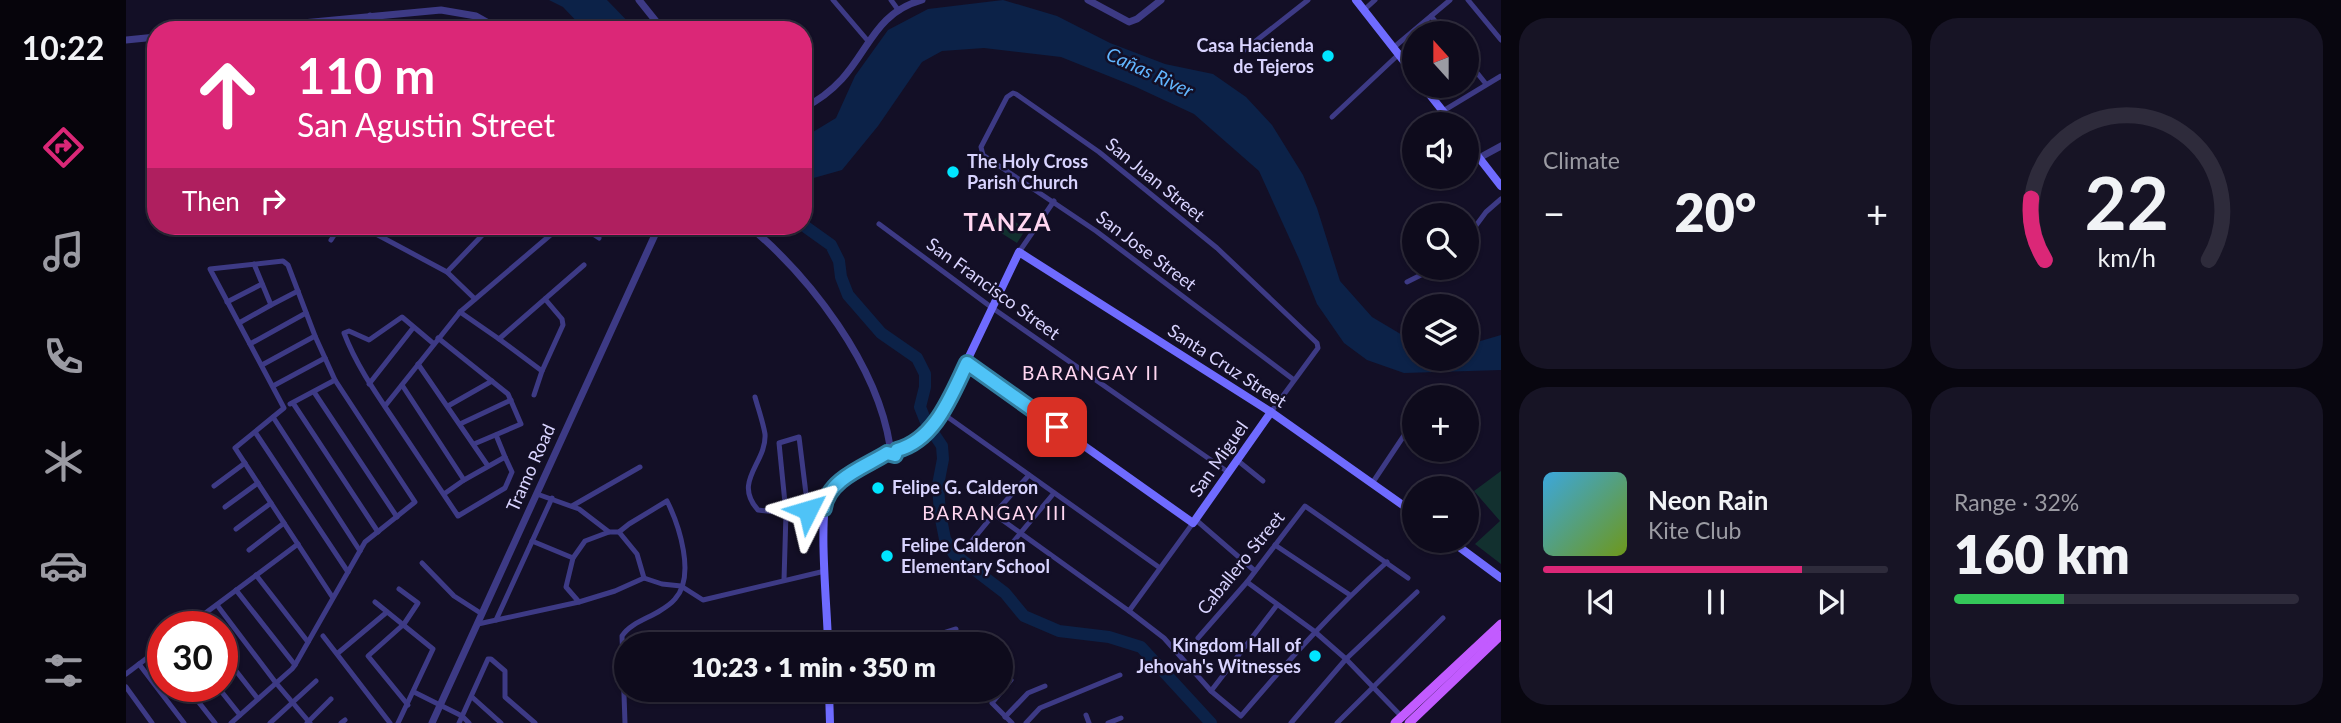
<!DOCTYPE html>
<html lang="en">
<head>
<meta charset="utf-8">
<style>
	body { margin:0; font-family:Lato,sans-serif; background:#171425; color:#f1f3f6; height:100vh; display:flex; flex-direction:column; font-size:26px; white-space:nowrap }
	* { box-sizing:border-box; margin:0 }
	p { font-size:23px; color:#9b9ba3 }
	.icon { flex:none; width:38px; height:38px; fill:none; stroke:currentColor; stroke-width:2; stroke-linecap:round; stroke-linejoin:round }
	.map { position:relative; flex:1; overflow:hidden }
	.side { display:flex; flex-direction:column; gap:18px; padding:18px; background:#08060f; width:840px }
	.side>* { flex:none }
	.hud { position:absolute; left:21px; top:21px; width:665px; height:214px; border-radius:28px; box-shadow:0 2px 5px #0004,0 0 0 2px #2e2b3b; background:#db2777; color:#fff; overflow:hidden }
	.needle { width:46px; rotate:339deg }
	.controls { position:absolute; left:1276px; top:21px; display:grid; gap:14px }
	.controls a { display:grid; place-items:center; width:77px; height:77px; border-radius:50%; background:#0e0b1c; box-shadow:0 2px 5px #0004,0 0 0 2px #2e2b3b; font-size:35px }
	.speed { position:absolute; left:21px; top:611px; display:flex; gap:14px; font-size:35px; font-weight:700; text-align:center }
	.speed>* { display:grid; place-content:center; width:91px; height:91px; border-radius:50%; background:#0e0b1c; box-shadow:0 2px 5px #0004,0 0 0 2px #2e2b3b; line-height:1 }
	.speed .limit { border:10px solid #d22; background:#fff; color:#111 }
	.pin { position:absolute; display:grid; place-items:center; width:60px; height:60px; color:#fff; margin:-30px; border-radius:14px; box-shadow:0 4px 10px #0006 }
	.me { position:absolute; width:77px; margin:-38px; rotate:50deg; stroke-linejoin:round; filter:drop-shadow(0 0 5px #0008) }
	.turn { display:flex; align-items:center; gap:24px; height:147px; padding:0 35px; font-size:32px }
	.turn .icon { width:91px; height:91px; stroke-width:2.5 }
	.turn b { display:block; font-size:49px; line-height:60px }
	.then { display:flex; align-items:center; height:66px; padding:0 35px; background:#0003; gap:14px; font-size:26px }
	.big { font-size:52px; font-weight:800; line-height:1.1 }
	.side .widget { flex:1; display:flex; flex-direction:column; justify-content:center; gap:10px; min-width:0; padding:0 24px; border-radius:28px; background:#171425 }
	.side .dial { align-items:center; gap:0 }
	.dial svg { height:182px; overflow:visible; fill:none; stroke:#2e2b3b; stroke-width:7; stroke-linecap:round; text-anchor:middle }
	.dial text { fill:#f1f3f6; stroke:none }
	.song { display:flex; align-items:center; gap:21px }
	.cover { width:84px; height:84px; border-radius:10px; background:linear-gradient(135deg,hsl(200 70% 55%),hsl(80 70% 35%)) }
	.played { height:7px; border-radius:4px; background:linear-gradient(90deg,#db2777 75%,#2e2b3b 75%) }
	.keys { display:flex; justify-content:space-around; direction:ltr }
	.heat { display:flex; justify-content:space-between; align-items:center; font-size:38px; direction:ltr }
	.charge { height:10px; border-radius:5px; background:linear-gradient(90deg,#34c759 32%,#2e2b3b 0) }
	.side .tiles { flex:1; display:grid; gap:18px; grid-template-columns:repeat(2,1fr) }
	.trip { position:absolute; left:488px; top:632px; width:399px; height:70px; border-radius:35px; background:#0e0b1c; box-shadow:0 2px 5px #0004,0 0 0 2px #2e2b3b; font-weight:800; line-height:70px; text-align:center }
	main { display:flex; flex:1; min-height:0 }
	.dock { display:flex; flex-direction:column; width:126px; justify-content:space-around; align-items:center; background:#06040b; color:#9b9ba3 }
	.dock .icon { width:49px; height:49px }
	.dock .active { color:#db2777 }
	.dock b { font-size:32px; color:#f1f3f6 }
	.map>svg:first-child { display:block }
</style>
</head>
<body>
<main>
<nav class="dock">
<b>10:22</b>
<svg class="icon active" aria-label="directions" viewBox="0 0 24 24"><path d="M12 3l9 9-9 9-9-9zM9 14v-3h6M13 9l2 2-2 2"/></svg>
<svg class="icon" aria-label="music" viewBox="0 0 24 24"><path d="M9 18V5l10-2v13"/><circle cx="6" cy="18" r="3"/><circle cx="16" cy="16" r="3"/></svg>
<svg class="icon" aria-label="phone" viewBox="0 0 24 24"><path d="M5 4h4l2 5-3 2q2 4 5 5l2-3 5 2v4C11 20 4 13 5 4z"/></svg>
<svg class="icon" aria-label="climate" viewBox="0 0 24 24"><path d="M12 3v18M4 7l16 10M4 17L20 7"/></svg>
<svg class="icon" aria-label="car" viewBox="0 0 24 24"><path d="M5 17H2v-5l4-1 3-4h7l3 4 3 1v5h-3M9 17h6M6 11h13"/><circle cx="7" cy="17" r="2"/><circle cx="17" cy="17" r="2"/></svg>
<svg class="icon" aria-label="filters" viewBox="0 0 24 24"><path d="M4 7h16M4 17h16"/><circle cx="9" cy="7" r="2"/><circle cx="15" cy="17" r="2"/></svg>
</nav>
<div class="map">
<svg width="1375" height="723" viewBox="0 0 1375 723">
	<rect width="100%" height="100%" fill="#130f26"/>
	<!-- green -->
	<g fill="#12302f">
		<path d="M874 212 900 229 891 243 864 226Z"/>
		<path d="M1375 471V564L1349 544 1374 521 1348 491Z"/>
	</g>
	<!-- water -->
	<g fill="#0c2248">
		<path d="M423 0H481L510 30H459L437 7Z"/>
		<path d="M877 0 931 16 984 43 1039 64 1087 74 1120 97 1146 125 1177 175 1191 208 1214 281 1246 317 1288 342V359H1340L1341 345 1375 335V370L1278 373 1241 360 1218 343 1191 304 1173 259 1133 171 1068 114 1010 87 935 57 858 48 816 51 796 62 752 126 716 170 677 181V138L710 118 729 76 762 30 802 9Z"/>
	</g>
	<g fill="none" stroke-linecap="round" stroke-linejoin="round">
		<!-- river -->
		<path stroke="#0c2248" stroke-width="12" d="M677 225 705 245 713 261 715 277 722 295 755 333 791 358 799 374V387L794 407 800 422 816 446 817 459 812 485 814 514 819 539 828 554 879 593 898 616 933 631 983 637 1015 647 1085 723"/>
		<!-- minor -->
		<g stroke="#3d3a85" stroke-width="5">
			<path d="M707 0 742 41"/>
			<path d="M765 0 773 11"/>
			<path d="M1342 0 1375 40"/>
			<path d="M1238 10 1249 0"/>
			<path d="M1305 16 1319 33"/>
			<path d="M242 30 244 15"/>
			<path d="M1267 48 1324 0"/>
			<path d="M1117 51 1182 0"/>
			<path d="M1340 59 1360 84"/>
			<path d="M1317 111 1375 76"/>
			<path d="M1206 117 1273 54"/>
			<path d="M753 224 865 307 1102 472"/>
			<path d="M235 226 321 272 349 299"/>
			<path d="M455 226 473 238"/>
			<path d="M1340 239 1360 212 1375 199"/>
			<path d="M205 240 214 226"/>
			<path d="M893 252 928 201"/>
			<path d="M128 264 145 305 172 291"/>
			<path d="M321 272 365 226"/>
			<path d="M1281 282 1309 268"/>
			<path d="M101 302 136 284"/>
			<path d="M334 312 373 339 458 265"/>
			<path d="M113 323 145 305"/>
			<path d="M312 338 382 394 395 424 348 444"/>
			<path d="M373 339 416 371"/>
			<path d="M124 344 180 313"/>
			<path d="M308 344 276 317 243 340 223 331 218 333C231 367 252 396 272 426 292 456 312 486 332 516L379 488 386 472 379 457 338 480 318 494"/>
			<path d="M292 364 362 466"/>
			<path d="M136 365 189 336"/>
			<path d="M243 384 287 328"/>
			<path d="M276 385 338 480"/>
			<path d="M147 386 199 358"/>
			<path d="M188 392 271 517"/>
			<path d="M408 395 416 371 437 325 436 319 419 299"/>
			<path d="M629 397C632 408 637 422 639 434 641 463 606 481 632 510L660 513 658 580"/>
			<path d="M1300 397 1309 391 1338 395"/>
			<path d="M167 403 252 532"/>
			<path d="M164 404 209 380"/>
			<path d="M259 406 334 312 435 226"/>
			<path d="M322 406 366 381"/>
			<path d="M1145 412 1192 348 1191 343 1091 248 973 152 890 94 887 93 881 97 855 147 857 155 970 231 1168 380"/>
			<path d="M816 413 1034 568"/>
			<path d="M147 417 234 551"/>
			<path d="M334 424 385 400"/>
			<path d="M129 432 222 572"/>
			<path d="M370 435 379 457"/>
			<path d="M1340 436 1346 430"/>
			<path d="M1317 450 1324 454 1328 450"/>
			<path d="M1111 460 1137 481"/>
			<path d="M903 475 868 514 1003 611 1067 523"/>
			<path d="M1247 482 1283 428 1288 431"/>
			<path d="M88 486 119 463"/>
			<path d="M411 494 453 509 483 532H493L503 524 541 501C553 525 570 576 549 599 545 604 537 609 532 612 520 619 504 624 496 636L499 723"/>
			<path d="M446 506 514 467"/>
			<path d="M99 507 132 483"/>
			<path d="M682 510 673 437 653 443 660 513 698 508"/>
			<path d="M1070 520 1129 571"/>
			<path d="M110 529 145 503"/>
			<path d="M493 532 511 554 518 578"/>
			<path d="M406 541 447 558"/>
			<path d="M845 542 868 514"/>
			<path d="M1149 545 1224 595"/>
			<path d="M882 548 928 493"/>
			<path d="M123 550 158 523"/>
			<path d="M296 563 328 596 356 614"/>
			<path d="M130 575 182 642"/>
			<path d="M1121 582 1188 631 1220 659 1276 717"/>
			<path d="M273 589 292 603 278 624 242 656 282 705"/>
			<path d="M110 590 169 665"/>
			<path d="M249 602 307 649 272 723"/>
			<path d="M453 602 489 591 518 578 536 584 555 586 577 600 699 571"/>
			<path d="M91 605 150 683 184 723"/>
			<path d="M1003 611 1038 638 1085 691 1115 716C1161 662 1207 610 1261 562"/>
			<path d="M370 620 426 498"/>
			<path d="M352 624 453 602 440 587 447 558 459 541 483 532"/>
			<path d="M62 626 172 544"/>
			<path d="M197 636 264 723"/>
			<path d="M1072 638 1121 582 1179 506 1282 578"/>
			<path d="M783 644 830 629"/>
			<path d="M835 644 844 637"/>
			<path d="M96 653 132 699"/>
			<path d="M212 653 261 612"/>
			<path d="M13 664 58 723"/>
			<path d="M0 674 37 646"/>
			<path d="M885 680 866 703 886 723"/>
			<path d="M60 686 89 723"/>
			<path d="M91 686 114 715"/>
			<path d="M0 687 26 723"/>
			<path d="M1085 691 1151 605"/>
			<path d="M288 692 336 716 343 723"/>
			<path d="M346 697 375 723"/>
			<path d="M960 715 963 723"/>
			<path d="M879 717 902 693 919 686"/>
			<path d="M105 723 166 669 169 665 239 542 289 502 209 380 189 336 162 265 157 261 84 269 158 408 109 448 207 598"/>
			<path d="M144 723 190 681"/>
			<path d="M181 723 205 699"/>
			<path d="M215 723 219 720"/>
			<path d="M333 723 362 659H365L379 671V697L409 723"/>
			<path d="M900 723 914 708 994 675"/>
			<path d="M982 723 995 718"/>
			<path d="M1165 723 1220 659 1291 592"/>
			<path d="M1211 723 1317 618"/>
		</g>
		<!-- tertiary -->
		<g stroke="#3d3a85" stroke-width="7">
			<path d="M513 0 537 30"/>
			<path d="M962 0 1003 22 1011 19 1035 0"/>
			<path d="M102 30 315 10 350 16 375 30"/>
			<path d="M0 40 30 37"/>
			<path d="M677 108C692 101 705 91 716 79 744 48 750 13 796 0"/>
			<path d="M1353 158 1375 146"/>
			<path d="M623 226C685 278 751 364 764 446"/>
			<path d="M306 723 533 226"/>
		</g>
		<!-- secondary -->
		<g stroke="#6f6bff" stroke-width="8">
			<path d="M1230 0 1288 74"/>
			<path d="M1297 86 1327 124"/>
			<path d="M1340 141 1375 186"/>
			<path d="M841 363 1067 523 1145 412"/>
			<path d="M761 453 767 456 771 450 789 443 816 413 893 252 1145 412 1288 513"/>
			<path d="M1325 541 1375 578"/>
			<path d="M702 644C702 617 691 510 703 493 717 474 742 465 761 453"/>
			<path d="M703 690 704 723"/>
		</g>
		<!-- primary -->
		<g stroke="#c25bff" stroke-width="9">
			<path d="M1269 723 1375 624"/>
			<path d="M1283 723 1375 635"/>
		</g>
	</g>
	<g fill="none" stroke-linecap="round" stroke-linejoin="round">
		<!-- route casing -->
		<g stroke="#337fa1" stroke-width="18">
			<path id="route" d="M682 510 698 508C702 479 739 467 761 453L769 455 771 450C809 440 825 396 841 363L931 427"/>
		</g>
		<!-- route -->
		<use href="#route" stroke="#4fc3f7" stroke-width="12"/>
	</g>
	<!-- markers -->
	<g fill="#00e5ff" stroke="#130f26" stroke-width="2.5">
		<circle cx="1202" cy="56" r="7"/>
		<circle cx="827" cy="172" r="7"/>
		<circle cx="752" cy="488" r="7"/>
		<circle cx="761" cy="556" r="7"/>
		<circle cx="1189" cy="656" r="7"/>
	</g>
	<g text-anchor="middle" stroke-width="5" stroke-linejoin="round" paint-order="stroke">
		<!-- poi labels -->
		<g font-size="18" font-weight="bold" fill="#d9d4ff" stroke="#130f26" text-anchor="start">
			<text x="1188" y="52" text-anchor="end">Casa Hacienda<tspan x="1188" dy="21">de Tejeros</tspan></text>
			<text x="841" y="168">The Holy Cross<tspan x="841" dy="21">Parish Church</tspan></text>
			<text x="766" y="494">Felipe G. Calderon</text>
			<text x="775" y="552">Felipe Calderon<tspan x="775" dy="21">Elementary School</tspan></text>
			<text x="1175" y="652" text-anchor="end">Kingdom Hall of<tspan x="1175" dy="21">Jehovah's Witnesses</tspan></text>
		</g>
		<!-- street labels -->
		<g font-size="18" fill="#d9d4ff" stroke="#130f26">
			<text transform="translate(1029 180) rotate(39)" y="6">San Juan Street</text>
			<text transform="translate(1020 251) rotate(37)" y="6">San Jose Street</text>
			<text transform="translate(867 289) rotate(36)" y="6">San Francisco Street</text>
			<text transform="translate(1101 366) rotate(33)" y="6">Santa Cruz Street</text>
			<text transform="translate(1093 459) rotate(-55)" y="6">San Miguel</text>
			<text transform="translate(405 468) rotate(-66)" y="6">Tramo Road</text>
			<text transform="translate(1115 563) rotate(-51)" y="6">Caballero Street</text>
		</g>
		<!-- water labels -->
		<g font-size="19" font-style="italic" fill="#62b6ff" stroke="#130f26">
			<text transform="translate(1024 72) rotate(25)" y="7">Cañas River</text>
		</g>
		<!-- neighbourhood labels -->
		<g font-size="19" letter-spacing="2" fill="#ffd6f0" stroke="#130f26">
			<text x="965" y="380">BARANGAY II</text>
			<text x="869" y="520">BARANGAY III</text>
		</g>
		<!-- district labels -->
		<g font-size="24" font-weight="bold" letter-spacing="2" fill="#ffd6f0" stroke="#130f26">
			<text x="882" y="231">TANZA</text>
		</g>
	</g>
</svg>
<div class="controls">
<a><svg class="needle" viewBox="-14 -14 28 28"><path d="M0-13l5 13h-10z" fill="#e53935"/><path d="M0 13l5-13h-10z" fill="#9b9ba3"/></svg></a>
<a><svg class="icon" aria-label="sound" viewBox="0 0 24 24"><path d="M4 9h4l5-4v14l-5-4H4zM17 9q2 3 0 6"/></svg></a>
<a><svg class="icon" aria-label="search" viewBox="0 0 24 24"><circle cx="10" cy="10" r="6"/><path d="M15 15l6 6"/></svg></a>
<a><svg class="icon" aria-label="layers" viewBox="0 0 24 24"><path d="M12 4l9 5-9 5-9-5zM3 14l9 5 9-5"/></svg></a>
<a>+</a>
<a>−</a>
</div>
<div class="speed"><div class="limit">30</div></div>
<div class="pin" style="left:931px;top:427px;background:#d93025"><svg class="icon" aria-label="arrive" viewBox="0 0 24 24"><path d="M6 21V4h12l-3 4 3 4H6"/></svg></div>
<svg class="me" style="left:682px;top:510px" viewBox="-20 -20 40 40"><path d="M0-17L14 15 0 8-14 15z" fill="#4fc3f7" stroke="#fff" stroke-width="4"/></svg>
<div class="trip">10:23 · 1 min · 350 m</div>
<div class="hud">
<div class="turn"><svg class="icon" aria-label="ahead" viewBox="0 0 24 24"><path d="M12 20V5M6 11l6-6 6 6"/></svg><div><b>110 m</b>San Agustin Street</div></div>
<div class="then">Then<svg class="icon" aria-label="right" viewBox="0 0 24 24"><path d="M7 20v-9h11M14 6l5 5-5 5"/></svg></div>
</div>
</div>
<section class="side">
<div class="tiles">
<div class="widget"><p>Climate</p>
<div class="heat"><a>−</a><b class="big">20°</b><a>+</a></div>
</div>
<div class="widget dial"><svg viewBox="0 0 100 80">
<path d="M14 69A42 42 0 1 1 86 69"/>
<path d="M14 69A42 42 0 0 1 8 42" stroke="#db2777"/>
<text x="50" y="56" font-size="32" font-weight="700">22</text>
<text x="50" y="72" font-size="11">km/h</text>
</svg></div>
<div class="widget">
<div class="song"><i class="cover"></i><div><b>Neon Rain</b><p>Kite Club</p></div></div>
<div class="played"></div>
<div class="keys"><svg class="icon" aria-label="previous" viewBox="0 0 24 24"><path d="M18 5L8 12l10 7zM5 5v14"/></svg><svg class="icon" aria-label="pause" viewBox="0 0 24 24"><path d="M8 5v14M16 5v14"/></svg><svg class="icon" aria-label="next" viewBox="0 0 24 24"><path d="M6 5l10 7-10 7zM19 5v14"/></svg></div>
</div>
<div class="widget"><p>Range · 32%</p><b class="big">160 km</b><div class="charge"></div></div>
</div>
</section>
</main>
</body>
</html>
